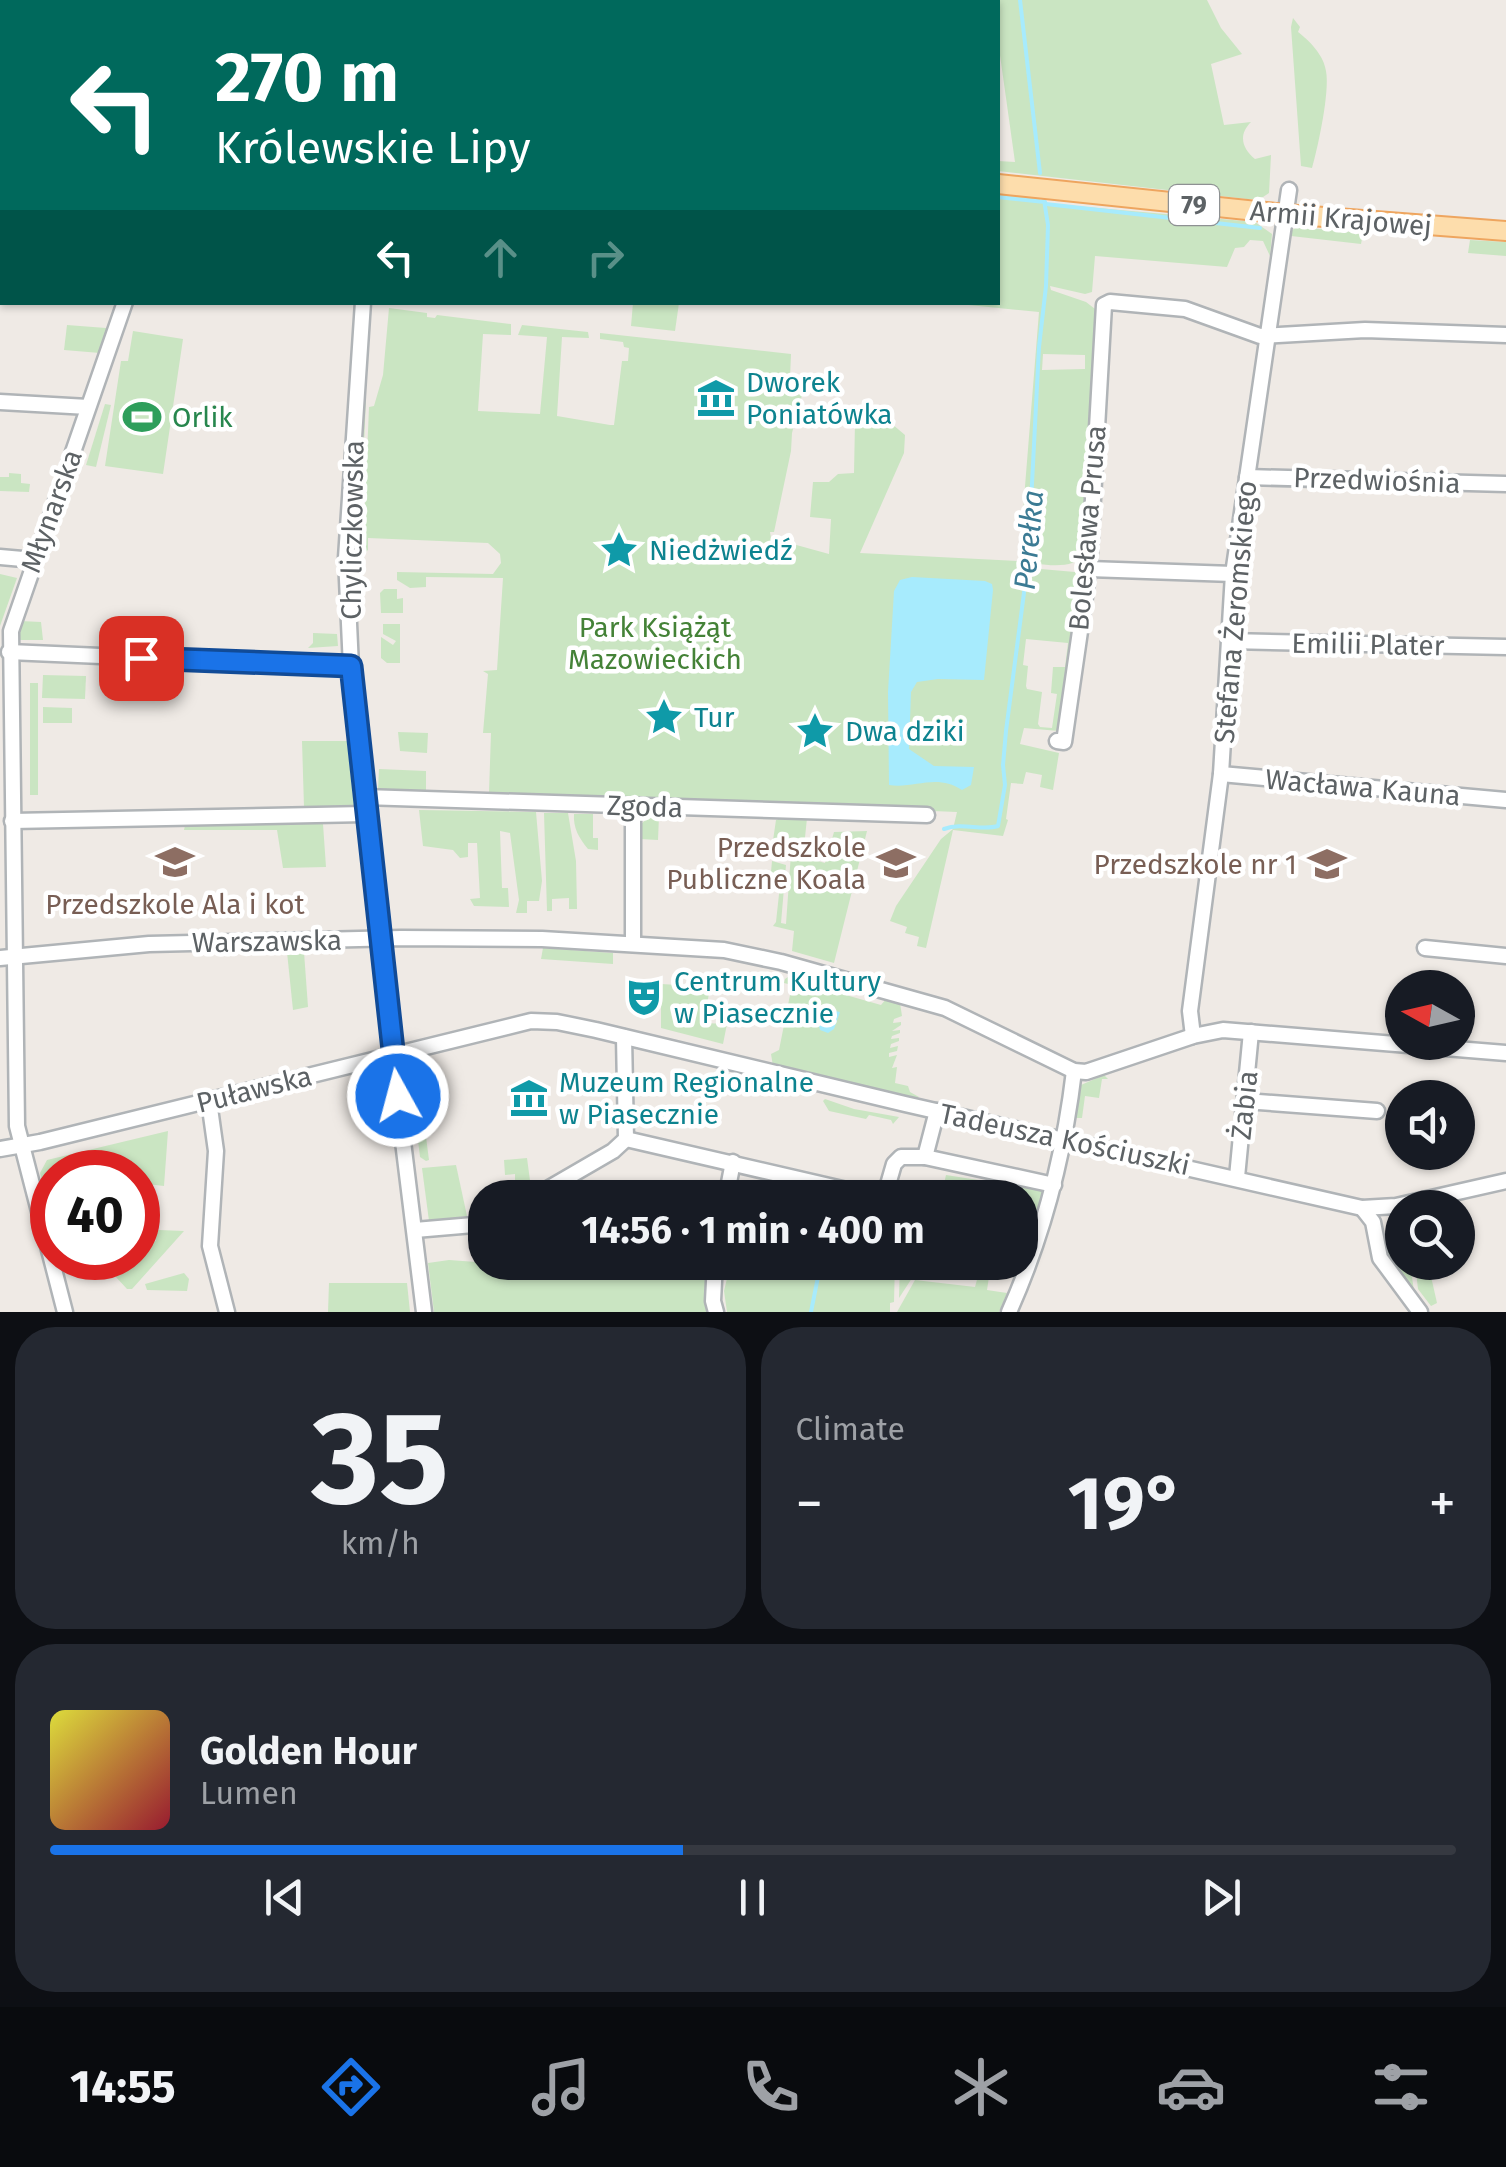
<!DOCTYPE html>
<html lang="en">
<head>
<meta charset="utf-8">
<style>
	body { margin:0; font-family:"Fira Sans",sans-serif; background:#242831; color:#f1f3f6; height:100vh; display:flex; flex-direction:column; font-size:38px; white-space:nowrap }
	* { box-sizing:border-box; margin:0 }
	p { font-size:32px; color:#9ea1a6 }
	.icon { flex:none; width:55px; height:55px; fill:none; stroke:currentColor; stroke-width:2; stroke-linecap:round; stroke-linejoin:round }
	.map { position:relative; height:1312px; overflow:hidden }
	.drawer { display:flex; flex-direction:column; gap:15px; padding:15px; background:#0d0f14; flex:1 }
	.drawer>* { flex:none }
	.banner { position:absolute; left:0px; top:0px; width:1000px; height:305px; box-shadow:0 2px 8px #0004; background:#00695c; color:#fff; overflow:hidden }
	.needle { width:65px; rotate:278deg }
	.fabs { position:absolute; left:1385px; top:970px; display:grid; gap:20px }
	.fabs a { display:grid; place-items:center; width:90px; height:90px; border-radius:50%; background:#171b24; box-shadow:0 2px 8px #0004; font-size:50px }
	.speed { position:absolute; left:30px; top:1150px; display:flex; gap:20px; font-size:50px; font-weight:700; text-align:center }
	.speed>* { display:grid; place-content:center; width:130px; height:130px; border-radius:50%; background:#171b24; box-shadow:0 2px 8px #0004; line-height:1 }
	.speed .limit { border:15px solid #d22; background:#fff; color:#111 }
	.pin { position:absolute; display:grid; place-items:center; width:85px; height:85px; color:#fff; margin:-42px; border-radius:20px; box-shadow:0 5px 15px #0006 }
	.me { position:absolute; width:110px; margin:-55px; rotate:353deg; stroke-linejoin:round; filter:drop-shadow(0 0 8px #0008) }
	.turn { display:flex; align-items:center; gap:35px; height:210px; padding:0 50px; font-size:45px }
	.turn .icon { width:130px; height:130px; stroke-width:2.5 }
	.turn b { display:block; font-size:70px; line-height:85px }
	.lanes { display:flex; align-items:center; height:95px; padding:0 50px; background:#0003; justify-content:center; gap:50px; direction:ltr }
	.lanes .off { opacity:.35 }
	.big { font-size:75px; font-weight:700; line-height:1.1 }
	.drawer .widget { flex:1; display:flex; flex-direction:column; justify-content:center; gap:15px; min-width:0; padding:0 35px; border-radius:40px; background:#242831 }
	.drawer .dial { align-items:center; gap:0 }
	.dial b { font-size:130px; line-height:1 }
	.song { display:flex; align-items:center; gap:30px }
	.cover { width:120px; height:120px; border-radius:15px; background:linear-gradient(135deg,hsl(60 70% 55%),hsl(350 70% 35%)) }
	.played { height:10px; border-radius:5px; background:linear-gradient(90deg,#1a73e8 45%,#363941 45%) }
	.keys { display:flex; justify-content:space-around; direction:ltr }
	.heat { display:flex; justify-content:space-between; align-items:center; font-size:55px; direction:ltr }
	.drawer .tiles { flex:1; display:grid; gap:15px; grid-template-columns:1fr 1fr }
	.widget:last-child { grid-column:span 2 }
	.trip { position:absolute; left:468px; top:1180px; width:570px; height:100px; border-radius:40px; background:#171b24; box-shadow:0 2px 8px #0004; font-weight:700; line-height:100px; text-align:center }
	.tabs { display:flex; height:160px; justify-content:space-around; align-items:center; background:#090b0e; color:#9ea1a6 }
	.tabs .icon { width:70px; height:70px }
	.tabs .on { color:#1a73e8 }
	.tabs b { font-size:45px; color:#f1f3f6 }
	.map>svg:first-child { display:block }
</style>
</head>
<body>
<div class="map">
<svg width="1506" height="1312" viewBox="0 0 1506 1312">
	<rect width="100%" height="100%" fill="#efeae5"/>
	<!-- green -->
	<g fill="#cae5c2" fill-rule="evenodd">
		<path d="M992 0H1207L1221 28 1242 54 1211 64 1224 125 1251 122C1238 135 1242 148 1255 159L1271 155 1269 193 1260 199H1247L998 171V161L1015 162 998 41V2Z"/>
		<path d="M1293 18 1300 27 1298 32C1310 41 1324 56 1326 71 1330 92 1318 147 1312 168L1301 166 1291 27Z"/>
		<path d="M998 192 1039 198 1042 203 1255 222 1272 234 1270 256 1263 241 1250 240 1244 247 1235 248 1227 267 1095 256 1092 292 1085 294 1050 286 1051 290 1086 302 1099 312 1085 553C1074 572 1039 564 1020 561L1018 567 1075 572 1081 577 1059 731 1024 728 1020 744 1059 753 1053 790 1040 787 1042 775 1026 772 1023 784 1011 783 1006 819 1008 820 1003 836 953 830 926 948 917 946 919 937 905 933 907 927 890 921 896 906 941 839 953 829 957 812 489 793 491 733H483L488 674 483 671 497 670 503 578 426 577V587L410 588 397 580V572L493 574 501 563 500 554 488 543 368 538V550L363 554 369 407 374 406 383 375 389 308 427 313V317L435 318 437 315 511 324V335L483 334 478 411 540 414 547 337 518 335 522 325 588 332 589 338 562 337 557 416 610 425H614L622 361H628L629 348 624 347 623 342 600 339V333L791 354 790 378 806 380 792 433 791 451 774 532H770L771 538 829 554 831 519 810 517 813 482H829L838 474 854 473 855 422 892 424 905 435 904 453 860 553 1019 561 1039 312 949 303 998 302ZM1043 354 1085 355V369L1042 370ZM1026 639 1068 643 1065 667H1053L1051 693 1057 694 1052 728 1040 727 1038 724 1042 692 1027 689 1026 686 1028 666 1023 665Z"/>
		<path d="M1298 227 1363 233 1361 244 1291 236 1292 230Z"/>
		<path d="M1470 240 1506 242V256L1468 253Z"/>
		<path d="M633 303H679L675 331 631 326Z"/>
		<path d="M67 325 106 328 108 332 100 353 64 350Z"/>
		<path d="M133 331 183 339 163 474 105 466 121 361H128Z"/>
		<path d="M364 398 366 399 359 560 353 553Z"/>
		<path d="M105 404 111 405 96 467 86 465Z"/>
		<path d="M9 473 21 474V483L30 484 29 492 0 491V477H9Z"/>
		<path d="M0 574 17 578 0 626Z"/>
		<path d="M384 589H397V599L403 598V613H381L380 593Z"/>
		<path d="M20 621 41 622 43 640H20L17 635Z"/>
		<path d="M383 624H400V663H387L381 658V637L393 645 396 641 383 634Z"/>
		<path d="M313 633 337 634 338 646 308 648 313 643Z"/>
		<path d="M43 675 86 676 85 699 42 698Z"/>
		<rect x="30" y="683" width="8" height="112"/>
		<path d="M43 707 72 708V723H43Z"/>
		<path d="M398 732 428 733 427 753 400 751Z"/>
		<path d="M302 741H347L354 806 304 807Z"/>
		<path d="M379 769 426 771V791L378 790Z"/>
		<path d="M419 810 536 812 542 881 539 901H527V913H516L519 900 510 833 500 831 502 888H508L509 907 474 906 470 899 480 898 477 843H468V857L460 858 453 850 423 846Z"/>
		<path d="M544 813H568L576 861 577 909H569V898L552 899V911H547Z"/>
		<path d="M574 814H593V838H598V850L588 849C579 838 573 828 574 814Z"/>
		<path d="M787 815 807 818 803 857 825 863 834 832 867 831 834 963 792 951 794 931 773 926 776 922 780 885 770 883 772 861 786 865 781 923 786 924 792 839H785L783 855 771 854 776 820Z"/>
		<path d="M650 816H659L658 840 640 839V825Z"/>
		<path d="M186 821 323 824 326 867 283 868 277 830H184Z"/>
		<path d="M543 948 613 953V964L541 959Z"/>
		<path d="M287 952H304L308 1007 293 1010Z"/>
		<path d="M794 973 805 976 800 982 881 1005 887 998 900 1003 902 1016 894 1019 893 1023 901 1022V1025L892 1031 900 1030V1033L892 1036 891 1039 899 1038V1041L891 1044 890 1048 898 1046 897 1051 889 1053V1057L897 1055 892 1068 897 1067 895 1083 908 1086 910 1092 919 1097 913 1100 773 1066 771 1054 779 1050 792 985 784 983 785 979Z"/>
		<path d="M661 984 695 986 709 993 704 1023 727 1024 723 1044 661 1028Z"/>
		<path d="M1104 1075 1108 1079H1102L1099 1098 1085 1096 1082 1118H1075L1081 1085Z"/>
		<path d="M825 1099 854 1109 899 1117 893 1124 891 1120 869 1115 866 1119 829 1111 823 1101Z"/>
		<path d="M422 1106 429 1160 426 1161 420 1157 416 1124 421 1122 416 1112Z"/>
		<path d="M168 1131 164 1186 138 1183V1172H52V1184L44 1190 40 1173 47 1160Z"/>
		<path d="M527 1158 531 1188 513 1197H496L495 1190 515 1180V1174L505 1175 504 1160Z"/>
		<path d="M456 1165 467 1216 429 1221 422 1168Z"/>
		<path d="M946 1175 1043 1190 1030 1236 1020 1235V1198L941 1197Z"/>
		<path d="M1386 1229H1402V1262L1410 1263 1414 1291 1386 1251Z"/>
		<path d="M159 1230 184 1231 132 1289H127L116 1277 113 1258H138V1246L156 1241 154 1231Z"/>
		<path d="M449 1260 516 1265 702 1263 707 1269 709 1312H434L428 1263Z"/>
		<path d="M731 1262 895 1263 894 1302 890 1303V1312H727L724 1291Z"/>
		<path d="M900 1263H917L916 1272 899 1298Z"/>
		<path d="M1415 1263H1428L1437 1303 1431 1306 1418 1289Z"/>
		<path d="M184 1273 189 1279 187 1291 147 1290 145 1284Z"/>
		<path d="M978 1276 989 1277 987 1290 1007 1293 999 1312H897L915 1280 975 1287Z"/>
		<path d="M329 1283H407L410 1312H328Z"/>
	</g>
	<!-- water -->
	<g fill="#a7ebfd">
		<path d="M912 577 985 581 992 584 993 590 984 680 938 679 917 682 911 692 909 749 934 766 974 767 971 785 962 790C937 773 914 789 889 785L888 692 894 591 900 580Z"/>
		<path d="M826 1004V1009L840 1012 834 1029 828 1033 820 1030 818 1022 812 1021V1010Z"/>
	</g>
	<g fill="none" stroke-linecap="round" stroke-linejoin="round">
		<!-- stream -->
		<g stroke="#a7ebfd" stroke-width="4">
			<path d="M1020 0 1040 173"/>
			<path d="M0 157 2 156"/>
			<path d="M998 197 1045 202"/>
			<path d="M1046 204 1260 228"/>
			<path d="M944 829C963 822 981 831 998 826L1005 785 1003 765 1006 731 1028 562 1039 347 1046 286 1048 225 1044 200"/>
			<path d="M811 1312 821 1262"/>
		</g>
		<!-- minor casing -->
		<g stroke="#b0b4b7" stroke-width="19">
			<g id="minor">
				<path d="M390 2V0"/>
				<path d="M363 302 346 558 351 667 390 1036 424 1312"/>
				<path d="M0 402 88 407"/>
				<path d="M1247 477 1506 484"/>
				<path d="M0 557 34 560"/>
				<path d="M1089 569 1233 574"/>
				<path d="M1229 641 1506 647"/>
				<path d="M9 652 351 667"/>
				<path d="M1057 741 1064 742 1089 569 1104 305 1110 302 1185 309 1260 336 1365 330 1506 335"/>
				<path d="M1221 774 1506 800"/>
				<path d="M364 797 927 815"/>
				<path d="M633 806V944"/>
				<path d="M12 821 366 814"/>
				<path d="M1425 948 1506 956"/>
				<path d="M0 958 149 944 401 938 542 939 724 950 781 962 945 1008 1074 1071 1086 1072 1193 1036 1223 1030 1506 1053"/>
				<path d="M1193 1036 1190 1011 1221 774 1233 574 1289 190"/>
				<path d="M209 1101 216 1151 210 1246 227 1312"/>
				<path d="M1245 1101 1377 1111"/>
				<path d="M626 1139 877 1197 885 1195 894 1164 901 1157H925L1054 1185"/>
				<path d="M0 1149 40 1142 531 1021 557 1022 596 1030 905 1104 1362 1208 1396 1206 1506 1181"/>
				<path d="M925 1157 937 1111"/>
				<path d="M1237 1177 1251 1032"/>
				<path d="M532 1198 613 1151 626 1139 624 1037"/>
				<path d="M726 1198 733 1162"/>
				<path d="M1362 1208 1373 1222 1380 1258 1420 1312"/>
				<path d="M415 1230 485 1224"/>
				<path d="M715 1262 713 1301 716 1312"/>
				<path d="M65 1312 17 1126 11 631 125 302"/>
				<path d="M1009 1312C1044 1234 1064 1156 1074 1071"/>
			</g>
		</g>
		<!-- major casing -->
		<g stroke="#eea55f" stroke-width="22">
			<g id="major">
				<path d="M0 142 2 140"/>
				<path d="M998 184 1285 214 1506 231"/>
			</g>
		</g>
		<!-- minor -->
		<use href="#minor" stroke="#fff" stroke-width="14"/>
		<!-- major -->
		<use href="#major" stroke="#fdddac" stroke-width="18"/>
	</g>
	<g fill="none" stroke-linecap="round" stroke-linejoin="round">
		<!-- route casing -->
		<g stroke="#114b97" stroke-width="25">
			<path id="route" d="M141 658 351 666 398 1096"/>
		</g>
		<!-- route -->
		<use href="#route" stroke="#1a73e8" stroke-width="18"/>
	</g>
	<!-- icons -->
	<defs>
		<g id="museum-bare" transform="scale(3)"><path d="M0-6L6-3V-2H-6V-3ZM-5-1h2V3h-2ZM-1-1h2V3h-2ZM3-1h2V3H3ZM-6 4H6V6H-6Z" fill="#0f9aa8" stroke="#fff" stroke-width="2.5" paint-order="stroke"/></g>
		<g id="stadium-bare" transform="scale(3)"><path d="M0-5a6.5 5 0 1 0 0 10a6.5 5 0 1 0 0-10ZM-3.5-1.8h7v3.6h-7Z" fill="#2e9e5b" stroke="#fff" stroke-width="2.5" paint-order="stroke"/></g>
		<g id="sight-bare" transform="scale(3)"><path d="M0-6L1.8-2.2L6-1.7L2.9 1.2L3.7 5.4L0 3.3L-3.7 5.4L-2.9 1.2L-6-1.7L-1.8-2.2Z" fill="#0f9aa8" stroke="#fff" stroke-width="2.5" paint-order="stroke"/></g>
		<g id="school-bare" transform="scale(3)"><path d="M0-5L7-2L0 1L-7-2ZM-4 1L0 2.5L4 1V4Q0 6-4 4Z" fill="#8d6e63" stroke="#fff" stroke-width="2.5" paint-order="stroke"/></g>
		<g id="theatre-bare" transform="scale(3)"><path d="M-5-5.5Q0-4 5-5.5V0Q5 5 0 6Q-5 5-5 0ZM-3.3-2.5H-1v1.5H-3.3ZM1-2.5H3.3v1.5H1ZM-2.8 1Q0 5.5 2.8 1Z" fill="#0f9aa8" stroke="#fff" stroke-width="2.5" paint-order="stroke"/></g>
	</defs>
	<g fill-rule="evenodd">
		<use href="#museum-bare" x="716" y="398"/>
		<use href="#stadium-bare" x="142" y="417"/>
		<use href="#sight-bare" x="619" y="550"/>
		<use href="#sight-bare" x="664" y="717"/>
		<use href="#sight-bare" x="815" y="731"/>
		<use href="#school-bare" x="175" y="862"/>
		<use href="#school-bare" x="896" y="863"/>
		<use href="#school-bare" x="1327" y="864"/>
		<use href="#theatre-bare" x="644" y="997"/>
		<use href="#museum-bare" x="529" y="1098"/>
	</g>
	<g text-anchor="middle" stroke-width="9" stroke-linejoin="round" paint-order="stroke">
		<!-- shield labels -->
		<rect fill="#fff" stroke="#8e9193" stroke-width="2.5" x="1169" y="185" width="50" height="40" rx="8"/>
		<g font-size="25" font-weight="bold" fill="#5d6265">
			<text x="1194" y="214">79</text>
		</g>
		<!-- street labels -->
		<g font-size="28" fill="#5d6265" stroke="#fff">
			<text transform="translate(1341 218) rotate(5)" y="10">Armii Krajowej</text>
			<text transform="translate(1377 480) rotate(2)" y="10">Przedwiośnia</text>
			<text transform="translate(51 511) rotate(-70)" y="10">Młynarska</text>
			<text transform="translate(1087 528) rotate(-85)" y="10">Bolesława Prusa</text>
			<text transform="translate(352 530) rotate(-89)" y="10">Chyliczkowska</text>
			<text transform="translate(1235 612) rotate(-85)" y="10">Stefana Żeromskiego</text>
			<text transform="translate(1368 644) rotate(1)" y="10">Emilii Plater</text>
			<text transform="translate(1363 787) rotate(5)" y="10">Wacława Kauna</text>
			<text transform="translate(645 806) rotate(2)" y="10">Zgoda</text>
			<text transform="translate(267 941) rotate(-1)" y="10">Warszawska</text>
			<text transform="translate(254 1089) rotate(-14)" y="10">Puławska</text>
			<text transform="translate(1244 1105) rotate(-84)" y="10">Żabia</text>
			<text transform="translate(1065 1139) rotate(12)" y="10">Tadeusza Kościuszki</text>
		</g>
		<!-- culture labels -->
		<g font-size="28" fill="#0d838f" stroke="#fff" text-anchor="start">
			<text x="746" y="392">Dworek<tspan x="746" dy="32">Poniatówka</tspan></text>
			<text x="649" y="560">Niedżwiedź</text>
			<text x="694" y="727">Tur</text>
			<text x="845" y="741">Dwa dziki</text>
			<text x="674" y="991">Centrum Kultury<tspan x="674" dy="32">w Piasecznie</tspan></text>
			<text x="559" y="1092">Muzeum Regionalne<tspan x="559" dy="32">w Piasecznie</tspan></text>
		</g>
		<!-- leisure labels -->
		<g font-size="28" fill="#27864d" stroke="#fff" text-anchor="start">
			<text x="172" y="427">Orlik</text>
		</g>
		<!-- park labels -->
		<g font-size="28" fill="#448237" stroke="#fff">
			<text x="655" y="637">Park Książąt<tspan x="655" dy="32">Mazowieckich</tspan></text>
		</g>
		<!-- education labels -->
		<g font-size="28" fill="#785e54" stroke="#fff" text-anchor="end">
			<text x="866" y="857">Przedszkole<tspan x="866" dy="32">Publiczne Koala</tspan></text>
			<text x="1297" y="874">Przedszkole nr 1</text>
			<text x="175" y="914" text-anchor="middle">Przedszkole Ala i kot</text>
		</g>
		<!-- water labels -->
		<g font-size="30" font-style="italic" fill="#3b7b94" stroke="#fff">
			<text transform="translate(1029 540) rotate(-85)" y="10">Perełka</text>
		</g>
	</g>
</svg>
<div class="fabs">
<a><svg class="needle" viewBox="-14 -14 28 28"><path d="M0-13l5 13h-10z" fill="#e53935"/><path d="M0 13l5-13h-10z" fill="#9ea1a6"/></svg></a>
<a><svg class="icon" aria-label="sound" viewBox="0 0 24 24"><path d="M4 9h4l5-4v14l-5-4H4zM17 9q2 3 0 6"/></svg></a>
<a><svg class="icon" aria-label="search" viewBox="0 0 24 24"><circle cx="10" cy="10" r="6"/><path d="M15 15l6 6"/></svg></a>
</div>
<div class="speed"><div class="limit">40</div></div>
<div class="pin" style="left:141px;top:658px;background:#d93025"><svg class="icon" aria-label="arrive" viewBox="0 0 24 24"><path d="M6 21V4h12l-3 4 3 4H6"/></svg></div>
<svg class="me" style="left:398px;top:1096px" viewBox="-20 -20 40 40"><circle r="17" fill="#1a73e8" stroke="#fff" stroke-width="3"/><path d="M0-11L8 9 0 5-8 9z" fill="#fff"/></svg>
<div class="trip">14:56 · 1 min · 400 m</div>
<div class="banner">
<div class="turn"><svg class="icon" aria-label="left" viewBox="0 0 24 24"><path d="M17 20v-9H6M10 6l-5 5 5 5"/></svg><div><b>270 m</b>Królewskie Lipy</div></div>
<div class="lanes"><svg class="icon" aria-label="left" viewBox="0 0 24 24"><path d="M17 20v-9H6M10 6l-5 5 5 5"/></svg><svg class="icon off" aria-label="ahead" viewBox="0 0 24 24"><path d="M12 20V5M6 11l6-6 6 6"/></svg><svg class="icon off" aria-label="right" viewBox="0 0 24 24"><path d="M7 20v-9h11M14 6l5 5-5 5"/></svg></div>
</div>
</div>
<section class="drawer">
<div class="tiles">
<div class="widget dial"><b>35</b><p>km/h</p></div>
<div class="widget"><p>Climate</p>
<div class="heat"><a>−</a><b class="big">19°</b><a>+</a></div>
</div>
<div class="widget">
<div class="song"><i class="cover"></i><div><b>Golden Hour</b><p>Lumen</p></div></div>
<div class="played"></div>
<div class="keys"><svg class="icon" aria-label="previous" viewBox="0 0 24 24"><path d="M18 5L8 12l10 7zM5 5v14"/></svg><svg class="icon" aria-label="pause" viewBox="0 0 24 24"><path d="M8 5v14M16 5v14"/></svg><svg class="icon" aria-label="next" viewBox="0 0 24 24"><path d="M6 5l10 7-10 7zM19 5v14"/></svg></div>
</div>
</div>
</section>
<nav class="tabs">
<b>14:55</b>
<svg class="icon on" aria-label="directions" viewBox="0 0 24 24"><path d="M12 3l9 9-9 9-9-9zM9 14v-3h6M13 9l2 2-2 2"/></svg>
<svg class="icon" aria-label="music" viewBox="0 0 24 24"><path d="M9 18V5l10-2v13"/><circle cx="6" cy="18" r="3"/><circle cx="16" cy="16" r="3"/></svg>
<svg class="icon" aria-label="phone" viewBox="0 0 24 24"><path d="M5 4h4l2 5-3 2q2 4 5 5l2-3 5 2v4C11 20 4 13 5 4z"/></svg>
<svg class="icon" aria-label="climate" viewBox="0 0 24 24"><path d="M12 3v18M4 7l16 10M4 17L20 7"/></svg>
<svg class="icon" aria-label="car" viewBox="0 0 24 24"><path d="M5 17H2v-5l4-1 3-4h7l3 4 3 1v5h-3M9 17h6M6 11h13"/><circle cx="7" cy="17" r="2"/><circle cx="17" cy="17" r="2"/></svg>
<svg class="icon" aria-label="filters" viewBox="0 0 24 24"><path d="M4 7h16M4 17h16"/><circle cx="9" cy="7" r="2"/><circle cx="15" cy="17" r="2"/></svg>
</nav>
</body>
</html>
